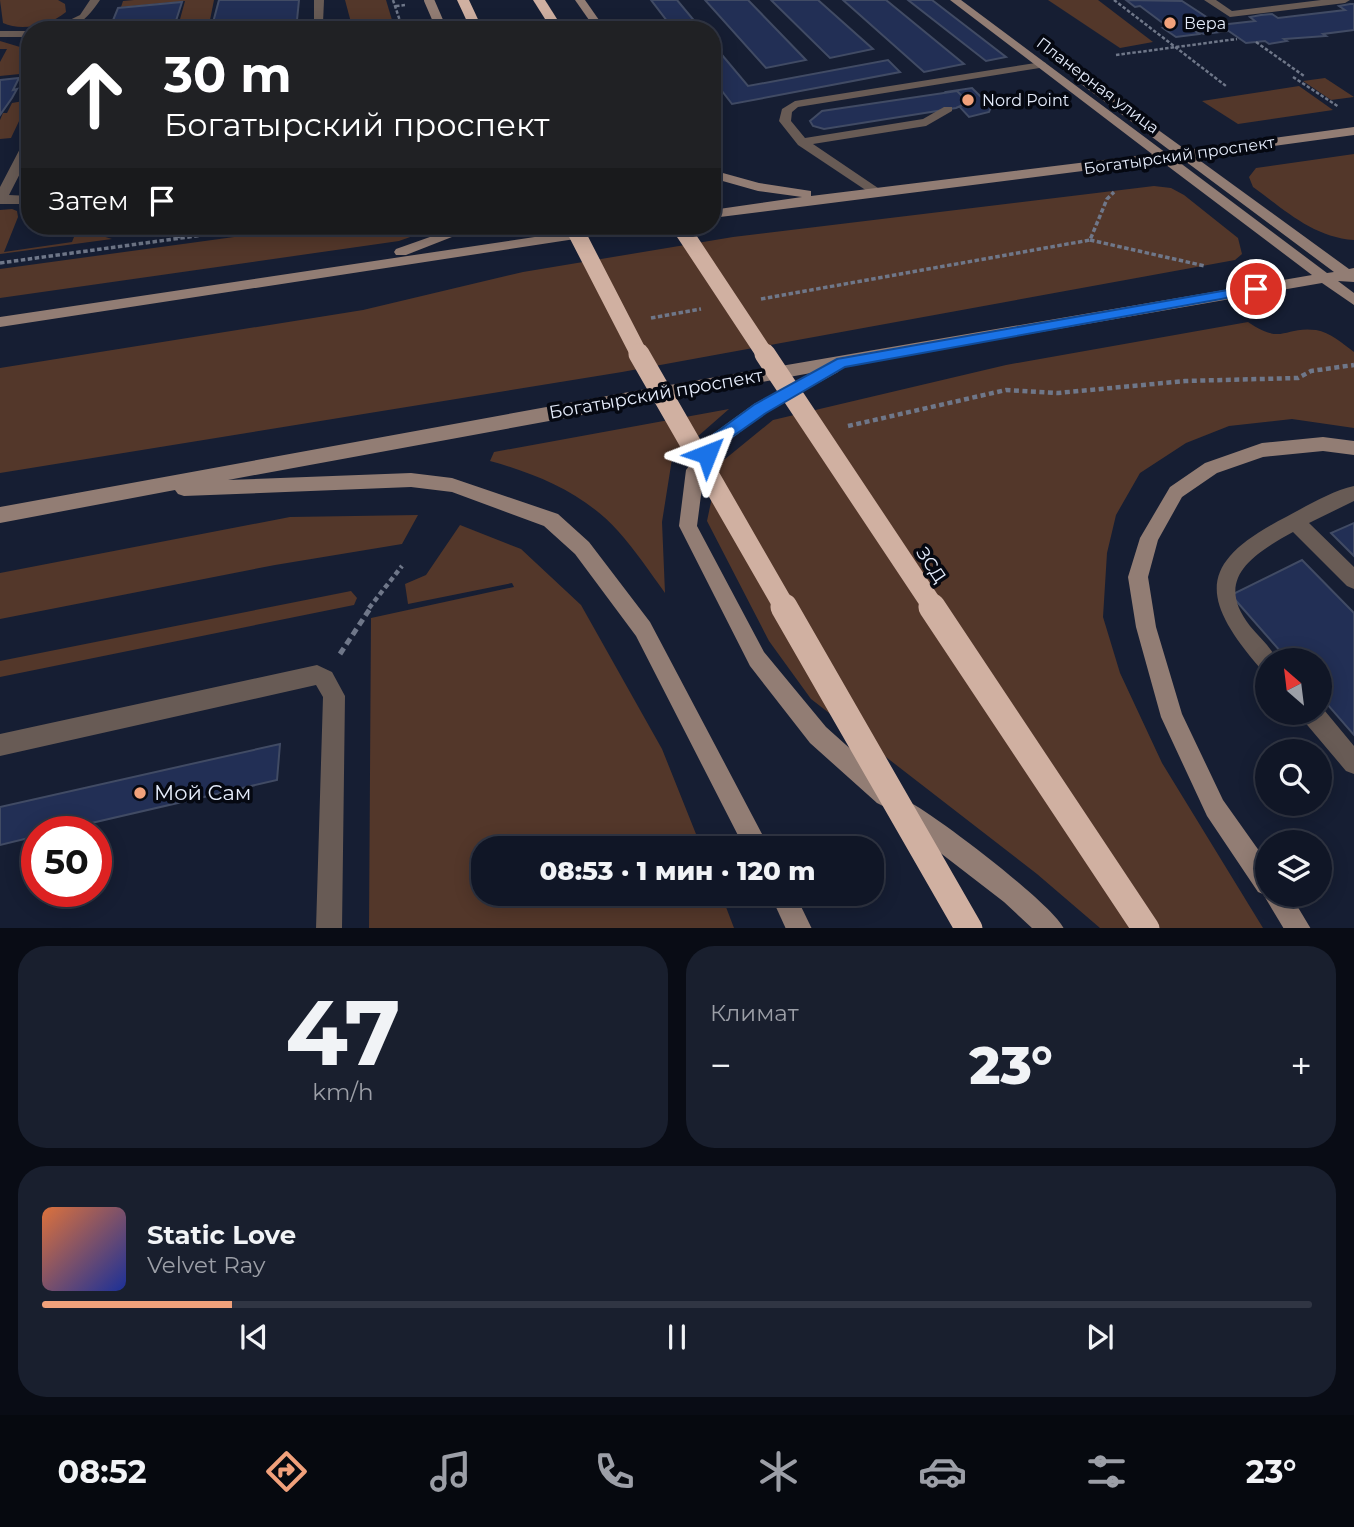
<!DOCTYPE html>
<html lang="ru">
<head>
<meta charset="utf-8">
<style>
	body { margin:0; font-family:Montserrat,sans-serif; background:#191f2e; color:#f1f3f6; height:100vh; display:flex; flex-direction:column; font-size:26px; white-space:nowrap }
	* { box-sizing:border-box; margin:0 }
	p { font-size:23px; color:#9c9fa7 }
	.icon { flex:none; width:38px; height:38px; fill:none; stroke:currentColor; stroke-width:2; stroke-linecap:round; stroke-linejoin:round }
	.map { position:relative; height:928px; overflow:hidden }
	.sheet { display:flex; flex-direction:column; gap:18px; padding:18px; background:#090c15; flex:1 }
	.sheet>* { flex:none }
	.top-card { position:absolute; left:21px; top:21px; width:700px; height:214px; border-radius:28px; box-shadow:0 4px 18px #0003,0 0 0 2px #303543; background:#202124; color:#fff; overflow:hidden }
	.needle { width:46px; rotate:332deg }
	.tools { position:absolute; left:1255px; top:648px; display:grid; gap:14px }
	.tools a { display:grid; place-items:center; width:77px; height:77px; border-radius:50%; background:#101626; box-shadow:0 4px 18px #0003,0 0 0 2px #303543; font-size:35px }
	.speed { position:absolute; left:21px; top:816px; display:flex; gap:14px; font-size:35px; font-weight:700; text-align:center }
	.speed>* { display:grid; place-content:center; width:91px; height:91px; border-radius:50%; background:#101626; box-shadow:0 4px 18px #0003,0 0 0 2px #303543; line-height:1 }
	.speed .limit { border:10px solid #d22; background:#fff; color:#111 }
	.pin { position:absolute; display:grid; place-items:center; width:60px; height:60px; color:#fff; margin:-30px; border:4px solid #fff; border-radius:50%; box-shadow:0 2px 7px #0007 }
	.me { position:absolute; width:77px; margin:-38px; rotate:45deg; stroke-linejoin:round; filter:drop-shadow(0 0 5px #0008) }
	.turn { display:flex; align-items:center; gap:24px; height:147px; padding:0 28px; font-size:32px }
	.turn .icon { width:91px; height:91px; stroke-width:2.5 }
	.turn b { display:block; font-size:49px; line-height:60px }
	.then { display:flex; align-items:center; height:66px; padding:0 28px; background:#0003; gap:14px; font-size:26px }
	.big { font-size:52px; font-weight:800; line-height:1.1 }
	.sheet .card { flex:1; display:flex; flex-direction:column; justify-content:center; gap:10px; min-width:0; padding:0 24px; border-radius:28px; background:#191f2e }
	.sheet .dial { align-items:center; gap:0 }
	.dial b { font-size:91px; line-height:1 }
	.song { display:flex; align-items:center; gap:21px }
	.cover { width:84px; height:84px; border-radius:10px; background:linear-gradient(135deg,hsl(20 70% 55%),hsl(230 70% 35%)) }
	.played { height:7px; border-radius:4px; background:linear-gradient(90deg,#f1a17b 15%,#303543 15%) }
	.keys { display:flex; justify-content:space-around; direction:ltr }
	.heat { display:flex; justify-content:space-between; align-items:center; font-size:38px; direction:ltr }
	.sheet .tiles { flex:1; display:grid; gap:18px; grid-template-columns:1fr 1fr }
	.card:last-child { grid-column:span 2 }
	.trip { position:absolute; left:471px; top:836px; width:413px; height:70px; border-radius:28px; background:#101626; box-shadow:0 4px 18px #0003,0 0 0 2px #303543; font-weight:800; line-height:70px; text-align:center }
	.tabs { display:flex; height:112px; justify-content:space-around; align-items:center; background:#06090f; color:#9c9fa7 }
	.tabs .icon { width:49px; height:49px }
	.tabs .on { color:#f1a17b }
	.tabs b { font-size:32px; color:#f1f3f6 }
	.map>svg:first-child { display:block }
</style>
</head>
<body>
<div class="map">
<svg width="1354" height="929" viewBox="0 0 1354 929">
	<rect width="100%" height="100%" fill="#161e33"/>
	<!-- green -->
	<g fill="#53372a">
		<path d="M0 0H58L65 4 66 12C50 25 22 32 3 23Z"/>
		<path d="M134 0H214L208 30H177L185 1 121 7 123 1Z"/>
		<path d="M345 0H386L395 30H353Z"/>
		<path d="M1048 0H1098L1153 42 1120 48Z"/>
		<path d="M0 41 30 50V73L0 76V62L7 49H0Z"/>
		<path d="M1325 78 1354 97 1331 100 1303 81Z"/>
		<path d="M1299 86 1333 110 1238 124 1202 101Z"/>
		<path d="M29 100 11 138 0 139V120L3 113H7L12 103Z"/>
		<path d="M1354 154V240C1313 237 1285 210 1253 187L1249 177 1256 168Z"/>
		<path d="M1154 186 1171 188 1184 195 1238 238 1242 254 1235 260 622 372 0 473V368L363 310 523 272 733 237Z"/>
		<path d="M12 209 17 211 18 217 4 252 72 242 76 232 82 230 112 239 0 254V210Z"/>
		<path d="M314 226H441L399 241 0 298V269Z"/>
		<path d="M1248 322C1283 346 1283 326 1316 330 1330 332 1343 344 1354 352V428L1292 419 1229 426 1186 443 1140 473 1116 515 1107 553 1103 617 1120 673 1162 763 1263 928H1100L1037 874 811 699 769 641 707 521 719 464 773 420 1006 365Z"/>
		<path d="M729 409 672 459 662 522 665 593C650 572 635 550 618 531 585 494 537 474 490 461L494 452Z"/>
		<path d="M418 515 402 544 275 565 0 619V573L290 517Z"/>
		<path d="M460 525 521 549 581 605 662 749 702 849H483V894H721L734 928H369L371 618 514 587 512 583 408 604 405 584 426 575Z"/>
		<path d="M351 591 357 598 354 605 0 677V661Z"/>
	</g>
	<!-- building -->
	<g fill="#222f55" stroke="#414b64" stroke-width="2">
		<path d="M219 0H299L296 30H211Z"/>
		<path d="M651 0H677L702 30H674Z"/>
		<path d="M705 0H748L806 60 766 68Z"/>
		<path d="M771 0H818L873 49 830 58Z"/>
		<path d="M843 0H886L964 64 924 72Z"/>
		<path d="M908 0H932L1006 57 986 61Z"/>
		<path d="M1126 0 1182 1 1228 31 1204 34 1195 31 1199 34 1176 37 1163 28 1168 27 1140 6 1135 7Z"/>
		<path d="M182 2 173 30H109L118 8Z"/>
		<path d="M1350 4H1354V30L1323 34 1326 36 1284 39 1287 41 1269 44 1265 41 1246 43 1220 25 1255 21 1250 17 1261 15 1272 14 1278 18 1345 10 1339 6Z"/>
		<path d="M712 43 748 86 888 60 900 72 732 104 712 78Z"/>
		<path d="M19 78 13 90 17 89 12 98 0 115V80Z"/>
		<path d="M972 88 991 107 989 112 969 117 946 92Z"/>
		<path d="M957 91 965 99V104L956 108 824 129 813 126 810 121 822 111Z"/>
		<path d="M1354 523V556L1331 533Z"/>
		<path d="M1302 560 1354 613V735L1320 696V660H1288L1231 595Z"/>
		<path d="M280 744 277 780 57 831H37V836L0 845V807Z"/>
	</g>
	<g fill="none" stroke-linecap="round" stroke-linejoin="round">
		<!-- path-far3 -->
		<g stroke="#6f7789" stroke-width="2.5" stroke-dasharray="3.5 2" stroke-linecap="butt">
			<path d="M393 0 403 30"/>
			<path d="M1114 0 1226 86"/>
			<path d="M396 6 406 5"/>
			<path d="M1256 42 1304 76"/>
			<path d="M1116 55 1237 39"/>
			<path d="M1293 77 1339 107"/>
		</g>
		<!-- path-far2 -->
		<g stroke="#6f7789" stroke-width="3.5" stroke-dasharray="4.5 2.5" stroke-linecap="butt">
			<path d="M178 238 181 226"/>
			<path d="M1090 240 1205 266"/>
			<path d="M0 263 268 226"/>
			<path d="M761 299 1090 240 1107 199 1114 192"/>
			<path d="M651 318 701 309"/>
		</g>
		<!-- path-far1 -->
		<g stroke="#6f7789" stroke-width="4.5" stroke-dasharray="5 3.5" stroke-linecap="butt">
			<path d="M848 426 1006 390 1058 393 1185 381 1298 378 1311 371 1354 365"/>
			<path d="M369 608 402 566"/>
		</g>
		<!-- path -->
		<path stroke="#6f7789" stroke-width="5" stroke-dasharray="7 4.5" stroke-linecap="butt" d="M340 654 371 607"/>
		<!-- service -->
		<g fill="#685b55" fill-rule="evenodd">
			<path d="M90 0H100C86 21 75 30 49 30L80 15Z"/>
			<path d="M314 0H324L323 23 314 21Z"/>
			<path d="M1204 0H1216L1232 11 1321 0H1350L1345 3 1230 17Z"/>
			<rect x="0" y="31" width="30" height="6"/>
			<path d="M1042 62 1046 63V67L798 107 792 112 791 121 805 138 923 119 944 107H952V111L926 126 813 144 878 188V194L873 195 798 145 779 121 782 109 795 101Z"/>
			<path d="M30 137V154L9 195 30 196V204H0V187L24 141Z"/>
			<path d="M1354 486V501L1309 523 1354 567V589L1347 586 1293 532C1253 554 1213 579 1250 626 1259 637 1271 647 1277 660H1267V671L1260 668C1199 597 1198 562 1286 517 1307 506 1331 491 1354 486Z"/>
			<path d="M317 665 332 672 345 696 342 929H316L323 697 316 685 0 756V734Z"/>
			<path d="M1320 705 1354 746V774L1346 771 1303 720 1300 712H1320Z"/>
		</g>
		<!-- secondary -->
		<g fill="#927d74" fill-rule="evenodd">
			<path d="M575 0H585L606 30H596Z"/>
			<path d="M950 0H961L1166 153 1172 152 1077 81V77H1085L1186 150 1354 127V135L1195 157 1349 269 1354 268V282L1338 281 1354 293V305L1322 283 840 367 838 372 766 412 726 443 704 472 697 526 764 652 826 727 893 787 897 795 893 803 885 807 877 803 810 743 750 666 679 526 686 470 714 433 754 404 811 373 228 480 411 473 452 478 558 514 589 542 650 622 770 849H745L636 636 575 554 544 526 452 492 411 487 184 496 178 494 175 490 0 523V507L629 392 1312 275 1161 161 712 218V210L802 197 758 191 712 178V170L759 183 811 191V196L1152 154ZM1181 158 1334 272 1327 273 1175 159Z"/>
			<path d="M461 226H480L406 255H396L394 252 396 249Z"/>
			<path d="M608 226H641L634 230 0 327V317Z"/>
			<path d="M1323 437 1354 441V455L1323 451 1263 457 1217 473 1182 497 1158 540 1148 577 1156 627 1182 714 1223 800 1267 862V894H1290L1311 929H1284L1263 894 1258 892 1207 816 1161 717 1136 627 1128 577 1140 538 1170 487 1205 463 1262 443Z"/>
			<path d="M907 801C932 812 1055 906 1064 929H1033L1004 902 899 821 895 813 899 805Z"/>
			<path d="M770 894H795L812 929H786Z"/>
		</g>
		<!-- motorway -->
		<g fill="#d0b0a1" fill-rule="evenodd">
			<path d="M457 0H469L483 30H471Z"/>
			<path d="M533 0H545L564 30H552Z"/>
		</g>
		<!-- secondary-bridge -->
		<path stroke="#927d74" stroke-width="10" d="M429 0 442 30"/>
		<!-- motorway-bridge-far2 -->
		<g stroke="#d0b0a1" stroke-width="17">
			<path d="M573 226 640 356"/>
			<path d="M680 226 766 356"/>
		</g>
		<!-- motorway-bridge-far1 -->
		<g stroke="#d0b0a1" stroke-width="21">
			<path d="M639 354 785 608"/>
			<path d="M765 354 934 608"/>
		</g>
		<!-- motorway-bridge -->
		<g stroke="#d0b0a1" stroke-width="27">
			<path d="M784 607 969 929"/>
			<path d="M932 607 1146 929"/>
		</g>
	</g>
	<!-- route -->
	<path fill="#1a73e8" stroke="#114b97" stroke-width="2" d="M1256 285 1260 286V292L845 367 766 413 725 442 713 458H702L699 454 714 434 755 404 837 359Z"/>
	<!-- markers -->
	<g fill="#f1a17b" stroke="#050811" stroke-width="2.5">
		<circle cx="1170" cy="23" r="7"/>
		<circle cx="968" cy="100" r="7"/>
		<circle cx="140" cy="793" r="7"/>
	</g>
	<g text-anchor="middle" stroke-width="7" stroke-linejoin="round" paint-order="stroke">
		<!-- far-poi labels -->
		<g font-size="16" fill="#e5ecfb" stroke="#050811" text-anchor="start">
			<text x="1184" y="29">Вера</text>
			<text x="982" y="106">Nord Point</text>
		</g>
		<!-- far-street labels -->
		<g font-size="16" fill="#e5ecfb" stroke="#050811">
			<text transform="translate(1098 85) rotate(37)" y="6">Планерная улица</text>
			<text transform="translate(1179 155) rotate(-8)" y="6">Богатырский проспект</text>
		</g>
		<!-- street labels -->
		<g font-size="18" fill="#e5ecfb" stroke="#050811">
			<text transform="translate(656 394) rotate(-10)" y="6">Богатырский проспект</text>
			<text transform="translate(931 565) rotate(56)" y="6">ЗСД</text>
		</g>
		<!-- near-poi labels -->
		<g font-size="21" fill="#e5ecfb" stroke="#050811" text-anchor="start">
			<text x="154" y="800">Мой Сам</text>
		</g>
	</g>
</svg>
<div class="tools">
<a><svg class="needle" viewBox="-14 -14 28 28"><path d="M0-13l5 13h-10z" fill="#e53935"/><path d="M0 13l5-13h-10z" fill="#9c9fa7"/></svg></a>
<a><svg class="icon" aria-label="search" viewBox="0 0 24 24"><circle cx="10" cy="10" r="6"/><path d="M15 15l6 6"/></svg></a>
<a><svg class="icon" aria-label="layers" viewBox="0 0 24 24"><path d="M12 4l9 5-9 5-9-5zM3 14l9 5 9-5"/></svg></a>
</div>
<div class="speed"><div class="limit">50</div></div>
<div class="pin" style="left:1256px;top:289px;background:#d93025"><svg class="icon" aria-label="arrive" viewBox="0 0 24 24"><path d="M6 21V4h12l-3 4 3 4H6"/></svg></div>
<svg class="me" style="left:707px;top:454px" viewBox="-20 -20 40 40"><path d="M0-17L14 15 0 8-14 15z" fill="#1a73e8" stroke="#fff" stroke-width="4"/></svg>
<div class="trip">08:53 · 1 мин · 120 m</div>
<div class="top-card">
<div class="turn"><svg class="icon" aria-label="ahead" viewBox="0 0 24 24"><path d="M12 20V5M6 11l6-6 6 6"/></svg><div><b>30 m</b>Богатырский проспект</div></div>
<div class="then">Затем<svg class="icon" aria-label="arrive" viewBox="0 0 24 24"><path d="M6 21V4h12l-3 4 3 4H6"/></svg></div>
</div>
</div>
<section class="sheet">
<div class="tiles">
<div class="card dial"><b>47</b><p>km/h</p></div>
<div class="card"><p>Климат</p>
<div class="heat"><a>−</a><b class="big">23°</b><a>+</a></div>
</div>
<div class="card">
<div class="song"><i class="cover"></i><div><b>Static Love</b><p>Velvet Ray</p></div></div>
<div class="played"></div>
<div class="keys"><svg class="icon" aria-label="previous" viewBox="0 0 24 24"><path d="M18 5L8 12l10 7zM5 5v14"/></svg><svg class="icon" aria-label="pause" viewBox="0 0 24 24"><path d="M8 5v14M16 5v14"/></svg><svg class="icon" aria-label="next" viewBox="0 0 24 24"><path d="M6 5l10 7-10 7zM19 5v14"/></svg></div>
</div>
</div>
</section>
<nav class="tabs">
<b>08:52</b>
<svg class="icon on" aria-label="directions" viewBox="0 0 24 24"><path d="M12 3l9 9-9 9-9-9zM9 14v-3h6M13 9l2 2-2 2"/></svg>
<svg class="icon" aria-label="music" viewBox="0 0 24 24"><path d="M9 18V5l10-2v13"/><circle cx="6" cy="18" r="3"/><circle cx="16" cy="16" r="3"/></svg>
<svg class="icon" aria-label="phone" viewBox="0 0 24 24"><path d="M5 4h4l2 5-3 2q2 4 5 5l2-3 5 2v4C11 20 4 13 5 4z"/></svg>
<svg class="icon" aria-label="climate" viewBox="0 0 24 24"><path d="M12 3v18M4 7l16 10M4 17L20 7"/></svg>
<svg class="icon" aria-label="car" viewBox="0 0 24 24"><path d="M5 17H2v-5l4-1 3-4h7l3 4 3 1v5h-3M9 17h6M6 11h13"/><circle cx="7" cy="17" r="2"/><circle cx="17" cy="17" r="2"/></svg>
<svg class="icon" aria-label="filters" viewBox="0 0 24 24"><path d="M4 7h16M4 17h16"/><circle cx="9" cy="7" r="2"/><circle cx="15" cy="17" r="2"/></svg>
<b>23°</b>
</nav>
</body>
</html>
